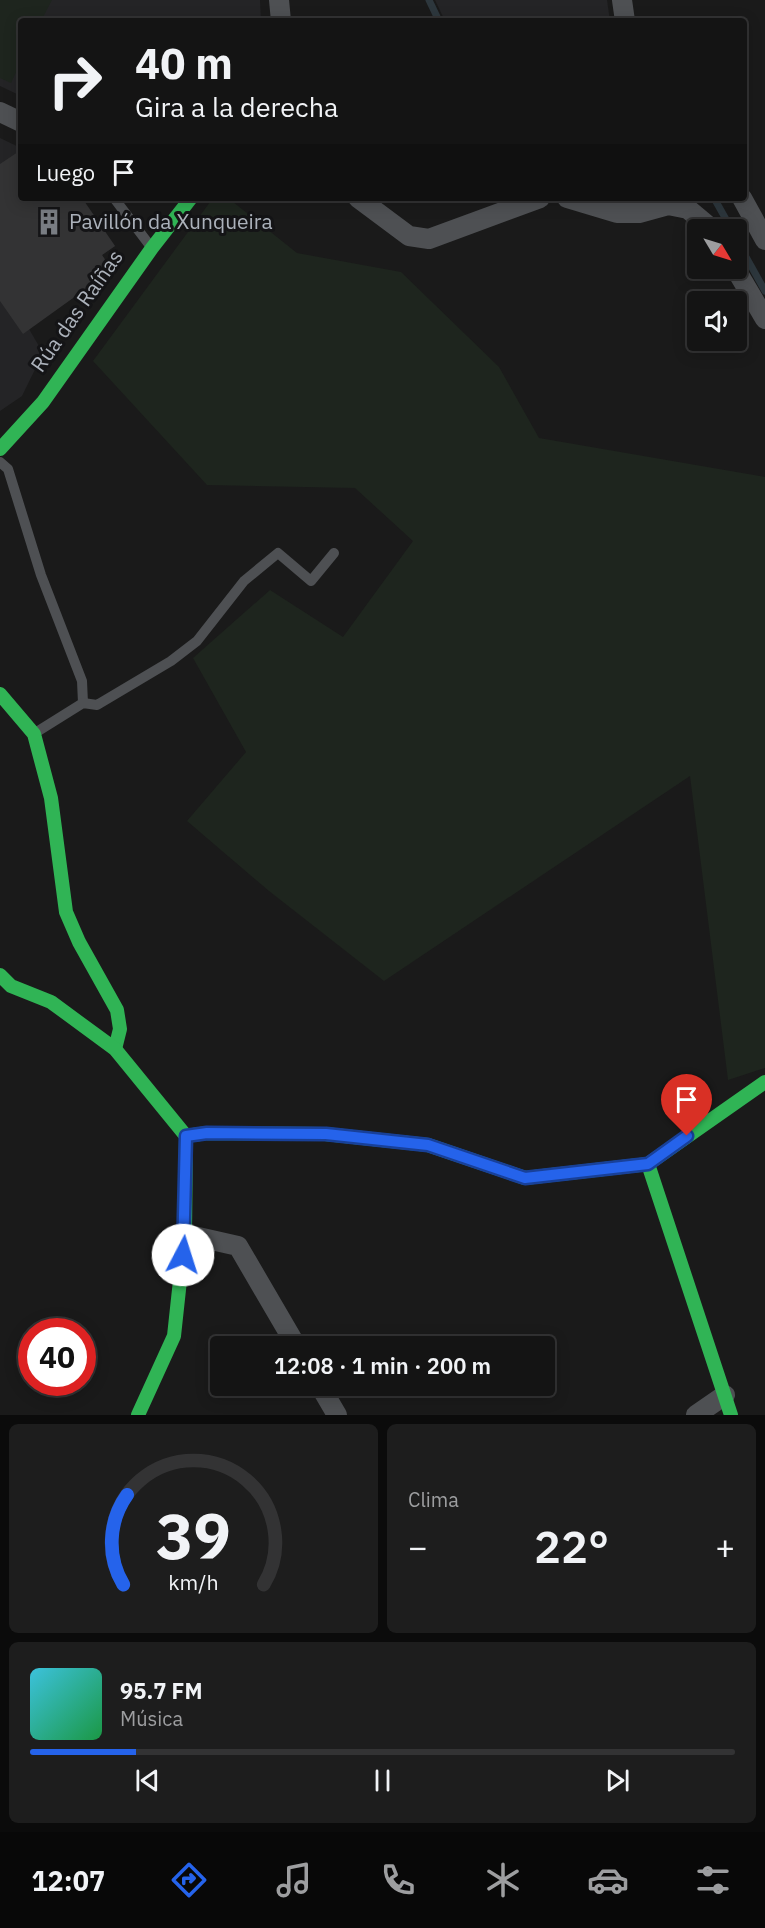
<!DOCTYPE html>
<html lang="es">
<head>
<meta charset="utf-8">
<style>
	body { margin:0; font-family:"IBM Plex Sans",sans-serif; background:#1d1d1d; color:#f1f3f6; height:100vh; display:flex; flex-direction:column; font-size:22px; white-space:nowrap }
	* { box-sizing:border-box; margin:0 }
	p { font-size:20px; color:#9d9ea0 }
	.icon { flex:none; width:33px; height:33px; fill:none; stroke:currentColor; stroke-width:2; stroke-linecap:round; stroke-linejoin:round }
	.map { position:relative; height:1415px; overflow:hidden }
	.panel { display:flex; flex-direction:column; gap:9px; padding:9px; background:#0b0b0b; flex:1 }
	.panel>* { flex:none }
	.hud { position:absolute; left:18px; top:18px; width:729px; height:183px; border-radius:6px; box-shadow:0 3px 15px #0003,0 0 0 2px #333334; background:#141414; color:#f1f3f6; overflow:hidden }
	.needle { width:39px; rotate:128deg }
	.controls { position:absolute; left:687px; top:219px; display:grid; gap:12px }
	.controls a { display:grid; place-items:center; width:60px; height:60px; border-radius:6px; background:#141414; box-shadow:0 3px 15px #0003,0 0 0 2px #333334; font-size:30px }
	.speed { position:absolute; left:18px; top:1318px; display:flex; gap:12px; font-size:30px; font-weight:700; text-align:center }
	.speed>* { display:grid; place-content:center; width:78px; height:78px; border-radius:50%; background:#141414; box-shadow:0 3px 15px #0003,0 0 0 2px #333334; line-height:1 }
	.speed .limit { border:9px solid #d22; background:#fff; color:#111 }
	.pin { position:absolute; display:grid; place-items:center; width:51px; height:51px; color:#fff; margin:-62px -26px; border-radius:50% 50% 50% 0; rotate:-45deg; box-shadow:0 0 6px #0007 }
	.pin .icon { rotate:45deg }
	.me { position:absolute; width:66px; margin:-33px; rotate:5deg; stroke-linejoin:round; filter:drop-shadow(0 0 4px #0008) }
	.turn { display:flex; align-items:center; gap:21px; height:126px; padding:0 18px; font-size:27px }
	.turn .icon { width:78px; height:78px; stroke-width:2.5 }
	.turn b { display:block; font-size:42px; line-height:51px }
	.then { display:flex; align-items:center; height:57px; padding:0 18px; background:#0003; gap:12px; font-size:22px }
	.big { font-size:45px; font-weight:600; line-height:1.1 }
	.panel .tile { flex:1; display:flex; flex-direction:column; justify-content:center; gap:9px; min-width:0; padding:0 21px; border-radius:9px; background:#1d1d1d }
	.panel .dial { align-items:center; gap:0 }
	.dial svg { height:156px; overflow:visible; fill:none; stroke:#333334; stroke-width:7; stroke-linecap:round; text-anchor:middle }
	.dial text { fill:#f1f3f6; stroke:none }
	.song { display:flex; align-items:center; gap:18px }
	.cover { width:72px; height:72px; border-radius:9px; background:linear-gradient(135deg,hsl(190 70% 55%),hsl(140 70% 35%)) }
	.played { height:6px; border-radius:3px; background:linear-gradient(90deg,#2563eb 15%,#333334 15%) }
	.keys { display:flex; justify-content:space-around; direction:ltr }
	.heat { display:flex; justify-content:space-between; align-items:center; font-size:33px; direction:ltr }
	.panel .tiles { flex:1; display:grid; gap:9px; grid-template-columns:1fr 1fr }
	.tile:last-child { grid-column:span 2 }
	.trip { position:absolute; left:210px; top:1336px; width:345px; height:60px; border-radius:6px; background:#141414; box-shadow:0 3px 15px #0003,0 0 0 2px #333334; font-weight:600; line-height:60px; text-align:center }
	.tabs { display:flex; height:96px; justify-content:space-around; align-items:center; background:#080808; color:#9d9ea0 }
	.tabs .icon { width:42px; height:42px }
	.tabs .current { color:#2563eb }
	.tabs b { font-size:27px; color:#f1f3f6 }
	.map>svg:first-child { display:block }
</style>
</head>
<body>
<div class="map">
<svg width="765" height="1415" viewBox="0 0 765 1415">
	<rect width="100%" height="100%" fill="#1a1a1a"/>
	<!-- built -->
	<g fill="#242426">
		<path d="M0 0H260L261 21H21V96L0 86Z"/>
		<path d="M435 0H607L610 21H445Z"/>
		<path d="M0 138 21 148V198H82L115 246 102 255 112 270 29 329 43 353 22 396 0 411Z"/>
	</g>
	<!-- green -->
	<g fill="#1e251e">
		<path d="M0 0H52L41 21H21V62L11 83 0 78Z"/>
		<path d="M213 198H228L297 253 401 272 499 367 539 438 765 477V1068L728 1080 690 776 384 981 269 891 187 821 246 752 193 658 270 590 343 637 413 541 355 488 207 485 93 361Z"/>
	</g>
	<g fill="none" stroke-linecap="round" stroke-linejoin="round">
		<!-- stream -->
		<g stroke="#2d373d" stroke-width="7">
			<path d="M429 0 439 21"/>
			<path d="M714 198 732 230"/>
			<path d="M736 239 765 291"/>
		</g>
	</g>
	<!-- building -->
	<path fill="#333334" d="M21 150V198H82L115 246 102 255 112 270 23 334 0 301V164Z"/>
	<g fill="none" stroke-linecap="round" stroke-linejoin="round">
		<!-- lane -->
		<g stroke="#4e5053" stroke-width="10">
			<path d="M114 198 151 247"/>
			<path d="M0 462 8 469 41 575 82 681 83 703"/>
			<path d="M35 733 83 703 97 705 171 661 197 641 244 581 278 553 311 581 334 553"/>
		</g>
		<!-- street -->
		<g stroke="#4e5053" stroke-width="20">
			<path d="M279 0 281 21"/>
			<path d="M622 0 625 21"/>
			<path d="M0 112 21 122"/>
			<path d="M358 198 409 236 429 239 540 198"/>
			<path d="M567 198 617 213H639L668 205 688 209 713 230"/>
			<path d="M742 198 765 240"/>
			<path d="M735 268 765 319"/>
			<path d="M185 1234 238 1246 297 1347"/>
			<path d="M320 1386 337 1415"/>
			<path d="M696 1415 725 1395"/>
		</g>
		<!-- fast -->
		<g stroke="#30b455" stroke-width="14">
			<path d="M0 449 43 402 152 248 191 198"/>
			<path d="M0 694 34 734 51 798 66 912 79 942 117 1010 120 1029 115 1049"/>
			<path d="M0 975 11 986 51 1002 115 1049 186 1136 185 1234 174 1336 138 1415"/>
			<path d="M186 1136 207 1133 325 1134 428 1145 525 1178 648 1164 765 1082"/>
			<path d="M648 1164 731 1415"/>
		</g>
	</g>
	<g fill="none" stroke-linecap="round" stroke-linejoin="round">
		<!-- route casing -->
		<g stroke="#184099" stroke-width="15">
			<path id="route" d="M183 1255 186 1136 207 1133 326 1134 428 1145 525 1178 648 1164 687 1136"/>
		</g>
		<!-- route -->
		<use href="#route" stroke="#2563eb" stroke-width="10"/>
	</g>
	<!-- icons -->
	<defs>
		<g id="building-bare" transform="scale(2.07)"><path d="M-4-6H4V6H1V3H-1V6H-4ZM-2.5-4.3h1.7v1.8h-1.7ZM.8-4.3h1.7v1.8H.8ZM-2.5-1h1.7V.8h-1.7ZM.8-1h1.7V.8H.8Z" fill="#797d83" stroke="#141416" stroke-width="2.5" paint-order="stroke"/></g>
	</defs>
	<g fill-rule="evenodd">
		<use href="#building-bare" x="49" y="222"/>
	</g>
	<g text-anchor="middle" stroke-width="6" stroke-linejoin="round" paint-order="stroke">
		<!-- poi labels -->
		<g font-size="21" fill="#acb2bb" stroke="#141416" text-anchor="start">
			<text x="69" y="229">Pavillón da Xunqueira</text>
		</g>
		<!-- street labels -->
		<g font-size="21" fill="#acb2bb" stroke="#141416">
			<text transform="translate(77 311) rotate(-55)" y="7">Rúa das Raíñas</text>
		</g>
	</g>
</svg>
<div class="controls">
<a><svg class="needle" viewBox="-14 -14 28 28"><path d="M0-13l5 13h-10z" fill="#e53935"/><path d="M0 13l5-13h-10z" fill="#9d9ea0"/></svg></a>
<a><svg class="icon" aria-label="sound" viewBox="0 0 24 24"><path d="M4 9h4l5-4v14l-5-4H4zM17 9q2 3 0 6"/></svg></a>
</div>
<div class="speed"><div class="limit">40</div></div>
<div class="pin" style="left:687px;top:1136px;background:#d93025"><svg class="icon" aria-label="arrive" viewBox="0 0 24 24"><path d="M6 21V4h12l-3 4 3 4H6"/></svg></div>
<svg class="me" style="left:183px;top:1255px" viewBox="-20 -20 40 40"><circle r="19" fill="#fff"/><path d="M0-13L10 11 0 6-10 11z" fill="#2563eb"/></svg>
<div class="trip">12:08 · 1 min · 200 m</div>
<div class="hud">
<div class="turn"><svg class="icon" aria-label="right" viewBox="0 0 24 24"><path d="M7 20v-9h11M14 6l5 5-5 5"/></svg><div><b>40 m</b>Gira a la derecha</div></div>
<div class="then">Luego<svg class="icon" aria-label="arrive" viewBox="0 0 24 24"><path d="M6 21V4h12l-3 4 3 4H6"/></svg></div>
</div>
</div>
<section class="panel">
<div class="tiles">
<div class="tile dial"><svg viewBox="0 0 100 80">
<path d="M14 69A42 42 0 1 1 86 69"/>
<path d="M14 69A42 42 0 0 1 16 23" stroke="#2563eb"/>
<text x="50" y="56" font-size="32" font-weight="700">39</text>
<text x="50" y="72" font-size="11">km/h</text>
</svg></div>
<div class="tile"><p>Clima</p>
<div class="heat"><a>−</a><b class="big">22°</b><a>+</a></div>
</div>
<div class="tile">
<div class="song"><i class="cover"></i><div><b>95.7 FM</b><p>Música</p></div></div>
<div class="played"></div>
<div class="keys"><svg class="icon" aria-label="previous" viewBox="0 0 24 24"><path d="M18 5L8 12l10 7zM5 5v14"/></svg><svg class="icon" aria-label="pause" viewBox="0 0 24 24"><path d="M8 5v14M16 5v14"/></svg><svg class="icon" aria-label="next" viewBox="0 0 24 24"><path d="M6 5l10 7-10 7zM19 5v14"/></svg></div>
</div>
</div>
</section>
<nav class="tabs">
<b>12:07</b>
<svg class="icon current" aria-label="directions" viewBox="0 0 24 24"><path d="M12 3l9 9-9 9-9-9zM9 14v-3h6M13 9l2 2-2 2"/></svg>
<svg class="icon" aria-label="music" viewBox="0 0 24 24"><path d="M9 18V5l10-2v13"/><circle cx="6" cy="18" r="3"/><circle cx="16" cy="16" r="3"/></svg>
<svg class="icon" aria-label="phone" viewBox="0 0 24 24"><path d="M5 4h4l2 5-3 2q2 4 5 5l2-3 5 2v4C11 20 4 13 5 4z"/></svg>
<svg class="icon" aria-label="climate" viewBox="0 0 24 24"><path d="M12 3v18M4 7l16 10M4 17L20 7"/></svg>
<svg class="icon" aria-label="car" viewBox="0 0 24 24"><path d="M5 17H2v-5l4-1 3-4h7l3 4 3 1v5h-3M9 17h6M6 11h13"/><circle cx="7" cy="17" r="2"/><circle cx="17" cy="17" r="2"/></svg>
<svg class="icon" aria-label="filters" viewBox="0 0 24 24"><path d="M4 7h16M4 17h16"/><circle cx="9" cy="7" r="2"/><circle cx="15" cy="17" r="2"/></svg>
</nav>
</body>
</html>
